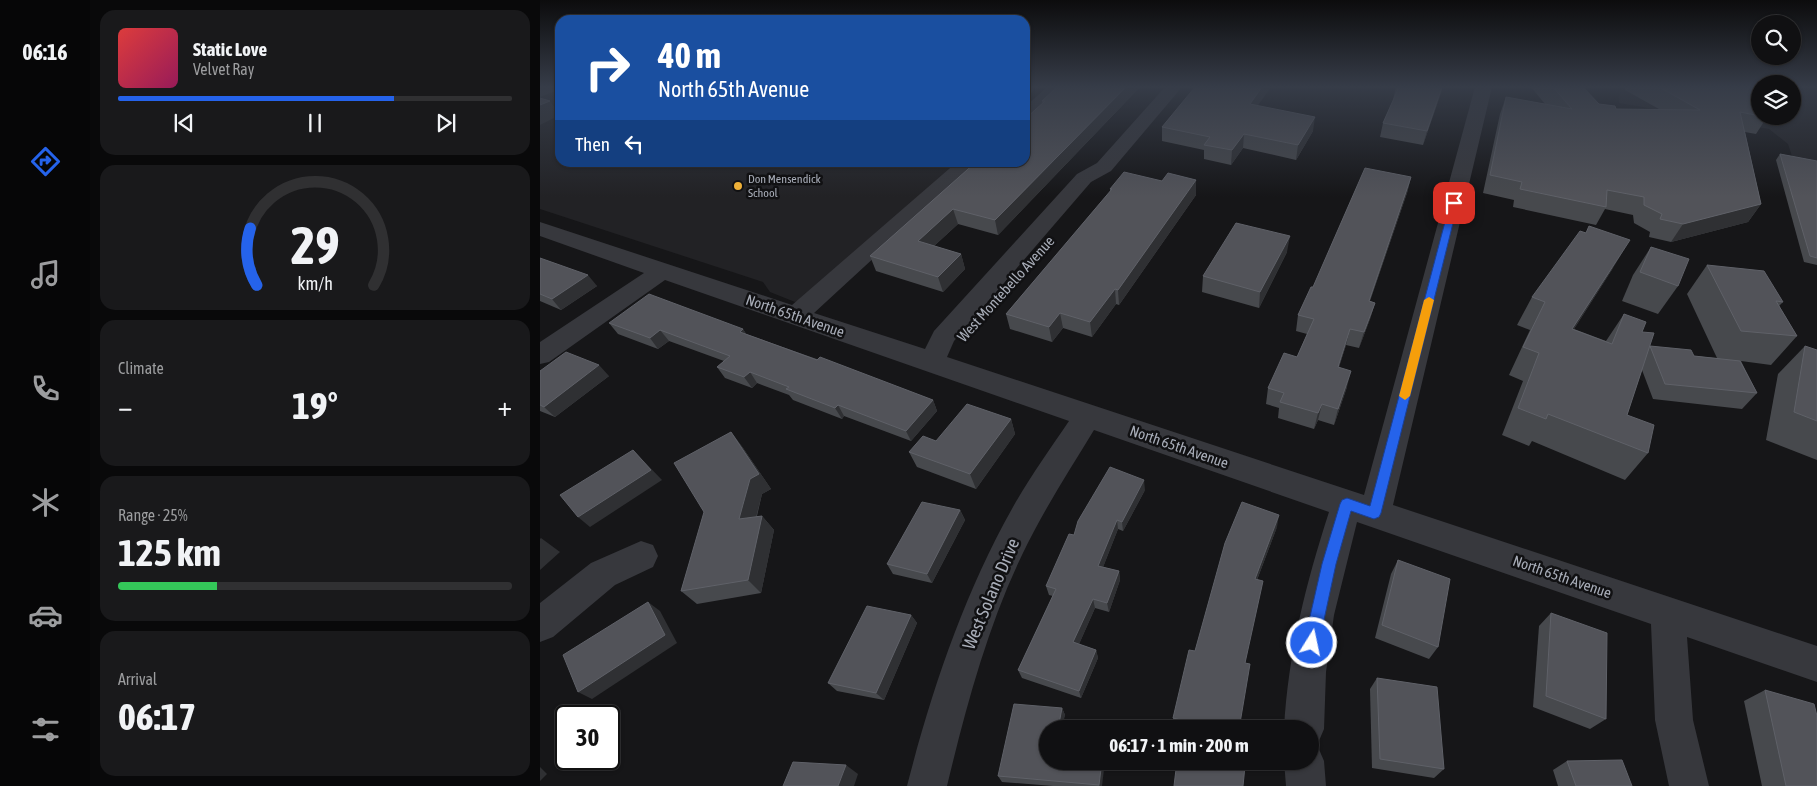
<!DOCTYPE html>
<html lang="en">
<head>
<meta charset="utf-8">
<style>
	body { margin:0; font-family:"Asap Condensed",sans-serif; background:#19191b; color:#f1f3f6; height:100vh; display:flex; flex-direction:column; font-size:19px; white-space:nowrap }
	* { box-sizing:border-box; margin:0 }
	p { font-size:16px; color:#9c9d9f }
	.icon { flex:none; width:28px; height:28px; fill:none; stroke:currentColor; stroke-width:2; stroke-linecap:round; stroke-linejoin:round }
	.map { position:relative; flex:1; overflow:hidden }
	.drawer { display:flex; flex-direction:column; gap:10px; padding:10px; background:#09090a; width:450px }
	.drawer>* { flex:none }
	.top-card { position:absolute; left:15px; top:15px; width:475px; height:152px; border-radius:15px; box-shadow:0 1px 4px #0004,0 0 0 1px #303032; background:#1a4fa0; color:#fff; overflow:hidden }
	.tools { position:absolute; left:1211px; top:15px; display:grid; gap:10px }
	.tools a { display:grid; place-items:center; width:50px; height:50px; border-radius:50%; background:#101012; box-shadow:0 1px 4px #0004,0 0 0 1px #303032; font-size:25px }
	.speed { position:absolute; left:15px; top:705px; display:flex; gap:10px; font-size:25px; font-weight:700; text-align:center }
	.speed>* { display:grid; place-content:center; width:65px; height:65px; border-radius:50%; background:#101012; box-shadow:0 1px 4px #0004,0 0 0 1px #303032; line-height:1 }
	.speed .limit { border:2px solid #111; border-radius:8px; background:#fff; color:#111 }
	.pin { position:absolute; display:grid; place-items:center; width:42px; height:42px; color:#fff; margin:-21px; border-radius:10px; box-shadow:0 2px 8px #0006 }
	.me { position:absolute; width:55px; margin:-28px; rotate:10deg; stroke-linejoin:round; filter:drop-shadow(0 0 4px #0008) }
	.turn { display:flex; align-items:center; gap:18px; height:105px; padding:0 20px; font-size:22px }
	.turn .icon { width:65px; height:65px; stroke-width:2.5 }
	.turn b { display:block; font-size:35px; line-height:42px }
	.then { display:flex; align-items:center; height:48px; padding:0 20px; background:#0003; gap:10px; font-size:19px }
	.big { font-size:38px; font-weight:700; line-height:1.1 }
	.drawer .card { flex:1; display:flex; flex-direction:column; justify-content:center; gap:8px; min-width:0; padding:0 18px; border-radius:15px; background:#19191b }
	.drawer .dial { align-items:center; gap:0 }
	.dial svg { height:130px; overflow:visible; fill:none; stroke:#303032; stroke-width:7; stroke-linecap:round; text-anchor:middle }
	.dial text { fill:#f1f3f6; stroke:none }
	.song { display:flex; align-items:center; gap:15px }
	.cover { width:60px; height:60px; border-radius:8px; background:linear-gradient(135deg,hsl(0 70% 55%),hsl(330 70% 35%)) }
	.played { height:5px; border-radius:2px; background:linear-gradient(90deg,#2563eb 70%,#303032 70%) }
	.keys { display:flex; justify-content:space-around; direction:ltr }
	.heat { display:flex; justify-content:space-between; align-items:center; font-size:28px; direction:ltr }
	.charge { height:8px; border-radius:4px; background:linear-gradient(90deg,#34c759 25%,#303032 0) }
	.trip { position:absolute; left:499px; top:720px; width:280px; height:50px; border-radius:25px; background:#101012; box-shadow:0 1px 4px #0004,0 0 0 1px #303032; font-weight:700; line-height:50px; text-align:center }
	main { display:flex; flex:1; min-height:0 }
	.tabs { display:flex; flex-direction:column; width:90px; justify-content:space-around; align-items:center; background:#060607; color:#9c9d9f }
	.tabs .icon { width:35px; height:35px }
	.tabs .active { color:#2563eb }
	.tabs b { font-size:22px; color:#f1f3f6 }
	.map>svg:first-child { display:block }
</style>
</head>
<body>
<main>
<nav class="tabs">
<b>06:16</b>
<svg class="icon active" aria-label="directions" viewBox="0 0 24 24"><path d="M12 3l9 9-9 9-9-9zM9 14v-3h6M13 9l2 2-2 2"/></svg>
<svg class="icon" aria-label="music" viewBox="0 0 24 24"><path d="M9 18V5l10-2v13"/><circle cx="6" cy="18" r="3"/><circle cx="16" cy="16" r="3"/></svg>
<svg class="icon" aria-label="phone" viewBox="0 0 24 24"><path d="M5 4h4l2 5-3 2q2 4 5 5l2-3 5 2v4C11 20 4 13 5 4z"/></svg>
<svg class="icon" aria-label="climate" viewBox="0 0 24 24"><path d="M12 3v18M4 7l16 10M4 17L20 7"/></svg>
<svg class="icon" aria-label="car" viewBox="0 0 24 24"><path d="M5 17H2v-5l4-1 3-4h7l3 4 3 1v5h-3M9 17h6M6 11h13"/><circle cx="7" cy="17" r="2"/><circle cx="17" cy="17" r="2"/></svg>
<svg class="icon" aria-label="filters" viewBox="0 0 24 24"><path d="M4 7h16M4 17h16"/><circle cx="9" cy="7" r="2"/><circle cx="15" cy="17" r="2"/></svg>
</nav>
<section class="drawer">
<div class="card">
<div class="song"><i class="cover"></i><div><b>Static Love</b><p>Velvet Ray</p></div></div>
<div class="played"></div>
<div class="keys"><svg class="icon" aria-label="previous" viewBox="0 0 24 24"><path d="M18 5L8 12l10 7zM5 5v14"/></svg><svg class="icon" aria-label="pause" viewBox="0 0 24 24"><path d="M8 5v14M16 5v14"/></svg><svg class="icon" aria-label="next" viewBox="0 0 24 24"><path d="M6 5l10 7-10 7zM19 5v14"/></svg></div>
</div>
<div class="card dial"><svg viewBox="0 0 100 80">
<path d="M14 69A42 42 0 1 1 86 69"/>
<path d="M14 69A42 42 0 0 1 10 34" stroke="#2563eb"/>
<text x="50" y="56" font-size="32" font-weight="700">29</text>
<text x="50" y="72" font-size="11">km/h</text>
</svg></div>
<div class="card"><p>Climate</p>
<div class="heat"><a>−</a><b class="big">19°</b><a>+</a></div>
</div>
<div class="card"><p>Range · 25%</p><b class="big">125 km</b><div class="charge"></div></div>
<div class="card"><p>Arrival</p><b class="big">06:17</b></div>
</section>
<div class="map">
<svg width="1277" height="786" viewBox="0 0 1277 786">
	<rect width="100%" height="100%" fill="#161618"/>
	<!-- built -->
	<g fill="#222225">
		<path d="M0 87H20V162L421 163 264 300 255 302 230 292 223 282 0 209Z"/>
		<path d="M1080 87H1220V116H1252L1253 87H1277V232L1248 144 1229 129 1079 103Z"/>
	</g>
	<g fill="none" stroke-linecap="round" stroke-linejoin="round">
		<!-- minor -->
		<g fill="#37383d" fill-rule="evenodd">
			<path d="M0 87H18L16 91 0 97Z"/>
			<path d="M485 87H495L491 93 485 94Z"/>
			<path d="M507 87H525L491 120 485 121V107Z"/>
			<path d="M625 87H642L571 171 551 182 414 341 407 357 824 495 935 87H952L853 505 1277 646V682L1147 637 1153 720 1169 786H1129L1115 720 1111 624 817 522 794 615 786 672 784 729 778 743 773 745 778 747 784 761 786 786H746L744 761H770V729H744C748 654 766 583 789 512L554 430C529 471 503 511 482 555 447 628 426 707 407 786H367C392 689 424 594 473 507 490 477 510 449 529 421L125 280 9 362 0 364V342L104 273 0 236V222L252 305 417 162H438L274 313 385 349 394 331 537 174 557 163Z"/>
			<path d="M101 541 113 545 118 556 113 567 75 585 13 637 0 642V603L51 563Z"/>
		</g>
	</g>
	<!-- wall -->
	<g fill="#47494d">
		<path d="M517 87H600L458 235 418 224 394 246 421 254 425 269 403 292 336 271 330 256 502 104V101Z"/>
		<path d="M856 87H903L883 145 840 137 843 123 853 100Z"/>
		<path d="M991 87H1043L1059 104 1076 109H1119L1085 90V87H1203L1220 91V116L1227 117 1216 134 1205 132 1221 204 1208 222 1131 242 1109 237 1110 232 1094 223 1093 215 1065 209 1056 225 973 207 974 200 943 193 960 114 966 97 1005 104Z"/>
		<path d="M718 106 773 131 756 160 703 148 691 165 664 159V150L622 141V127Z"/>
		<path d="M1240 154 1277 161V265L1264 262 1236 160Z"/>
		<path d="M871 177 867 193 830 301 835 303 830 319 819 348 806 345 799 367 807 387 794 425 778 420 774 429 738 418 739 408 726 404 728 388 757 357 767 334 756 331 758 315 773 287Z"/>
		<path d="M570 189 656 195 579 305 576 304 552 337 523 328 512 342 470 329 466 314 570 192Z"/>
		<path d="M1111 247 1138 286 1118 314 1082 301 1093 275Z"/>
		<path d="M747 252 719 308 662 292 663 276Z"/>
		<path d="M0 258 57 286 21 310 0 301Z"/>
		<path d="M1167 265 1243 302 1239 306 1257 336 1231 365 1201 361 1217 393 1202 409 1113 399 1102 370 1087 415 1108 453 1085 480 992 441 989 446 962 435 983 381 969 375 990 330 977 325 992 297 1073 268 1034 329 1066 341 1084 314 1102 332 1110 346 1154 356 1177 358 1147 294Z"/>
		<path d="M69 323 203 329 206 334 393 400 397 411 371 441 304 416 302 419 253 400 249 395 217 383 212 388 185 378 177 367 184 361 129 341 118 349 78 334Z"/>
		<path d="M1265 346 1277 350V460L1226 440 1238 374Z"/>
		<path d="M0 371 69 376 15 417 0 411Z"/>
		<path d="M471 419 475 434 436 489 377 467 369 452 396 441Z"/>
		<path d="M191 432 203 448 231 489 222 494 217 516H222L234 530 221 593 157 604 141 591Z"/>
		<path d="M605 490 583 531 578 529 563 567 579 571 580 580 569 612 555 608 539 644 556 650 558 658 541 698 482 678 478 670 513 596 509 595 506 586 534 535Z"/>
		<path d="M420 510 425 520 392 583 353 574 347 564Z"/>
		<path d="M737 527 717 580 705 663 699 729H642L633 726V718Z"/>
		<path d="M858 560 898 647 889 659 835 638 851 574Z"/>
		<path d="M1011 613 1066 719 1050 729 993 707 999 626Z"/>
		<path d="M371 615 377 623 344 700 297 691 288 683Z"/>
		<path d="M837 678 904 769 894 778 832 768 830 689Z"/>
		<path d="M1225 690 1277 786H1222L1204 701Z"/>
		<path d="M522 708 525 715 508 761 562 786H513L462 782 458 776Z"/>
		<path d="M1027 761 1092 786H1018L1013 770Z"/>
	</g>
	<!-- shaded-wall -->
	<g fill="#2f3033">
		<path d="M586 87H600L458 235 455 220Z"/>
		<path d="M722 87H731L709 118 710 104Z"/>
		<path d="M902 87H903L883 145 887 131Z"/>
		<path d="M10 101 20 115 0 125V105Z"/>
		<path d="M775 117 773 131 756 160 758 145Z"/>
		<path d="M704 134 703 148 691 165 692 150Z"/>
		<path d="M871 177 867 193 824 317 829 301Z"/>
		<path d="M656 180V195L579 305 578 290Z"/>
		<path d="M1221 204 1208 222 1131 242 1143 224Z"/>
		<path d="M413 209 418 224 383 256 378 241Z"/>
		<path d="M750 236 747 252 719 308 720 292Z"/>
		<path d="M1090 240 1073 268 1016 357 1032 329Z"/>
		<path d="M421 254 425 269 403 292 398 277Z"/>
		<path d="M48 275 57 286 21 310 12 299Z"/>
		<path d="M575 289 576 304 552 337 550 322Z"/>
		<path d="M835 303 830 319 819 348 824 332Z"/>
		<path d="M520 313 523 328 512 342 509 327Z"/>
		<path d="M203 329 210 340 200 332Z"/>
		<path d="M810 329 806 345 794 383 798 367Z"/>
		<path d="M120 330 129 341 118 349 110 338Z"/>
		<path d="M59 365 69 376 15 417 4 407Z"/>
		<path d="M811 371 807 387 794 425 798 409Z"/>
		<path d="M210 372 217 383 212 388 204 377Z"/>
		<path d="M393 400 397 411 371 441 366 431Z"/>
		<path d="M782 404 778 420 774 429 778 413Z"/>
		<path d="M298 405 304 416 302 419 295 408Z"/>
		<path d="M471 419 475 434 436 489 430 474Z"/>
		<path d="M191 432 203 448 231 489 222 494 212 533 199 519Z"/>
		<path d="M93 450 122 480 50 527 38 517Z"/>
		<path d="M604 480 605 490 583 531 582 522Z"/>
		<path d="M420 510 425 520 392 583 387 574Z"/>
		<path d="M739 515 737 527 713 590 715 579Z"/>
		<path d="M222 516 234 530 221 593 208 580Z"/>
		<path d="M577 520 578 529 560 575 558 566Z"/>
		<path d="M1 538 20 552 0 570V539Z"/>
		<path d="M579 571 580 580 569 612 567 603Z"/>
		<path d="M553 599 555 608 536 651 533 642Z"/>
		<path d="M108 602 120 611 137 643 52 699 38 692Z"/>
		<path d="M371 615 377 623 344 700 336 693Z"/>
		<path d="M556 650 558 658 541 698 539 691Z"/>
		<path d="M522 708 525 715 522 729H518Z"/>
		<path d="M562 761H565L562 786H560L559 785Z"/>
		<path d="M306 765 318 774 314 786H298Z"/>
		<path d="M0 767 7 774 0 781Z"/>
	</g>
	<!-- building -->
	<g fill="#525359" stroke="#5f6168">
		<path d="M517 87H586L455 220 413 209 378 241 421 254 398 277 330 256 436 162H485V119L505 101H502Z"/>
		<path d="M655 87H722L710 104 775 117 758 145 704 134 692 150 664 145 670 137 622 127Z"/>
		<path d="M859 87H902L887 131 843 123Z"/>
		<path d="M1013 87H1043L1059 104 1075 106 1076 109 1160 110 1119 87H1203L1220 90V116L1200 112 1221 204 1143 224 1120 219 1122 214 1104 205V197L1067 190 1066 207 980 189 982 182 950 175 966 97 1032 109Z"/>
		<path d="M0 98 10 101 0 105Z"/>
		<path d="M1240 154 1277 161V258L1270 256Z"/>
		<path d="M825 168 871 177 829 301 835 303 824 332 810 329 798 367 811 371 798 409 782 404 778 413 740 402 744 393 728 388 744 353 757 357 774 319 758 315 771 287H773Z"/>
		<path d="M584 172 622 181 628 173 656 180 578 290 575 289 550 322 520 313 509 327 466 314 572 189H570Z"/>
		<path d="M696 223 750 236 720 292 663 276Z"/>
		<path d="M1049 226 1090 240 1032 329 1072 344 1084 314 1106 322 1102 332 1114 333 1087 415 1114 425 1108 453 1008 414 1006 419 978 408 999 353 983 347 1005 302 992 297 1040 231 1046 233Z"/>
		<path d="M1111 247 1149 259 1138 286 1100 272Z"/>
		<path d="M0 258 48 275 12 299 0 294Z"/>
		<path d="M1167 265 1224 271 1243 302 1236 301 1257 336 1201 331Z"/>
		<path d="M109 294 203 329 200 332 277 360 280 357 393 400 366 431 298 405 295 408 246 389 249 387 210 372 204 377 177 367 190 356 120 330 110 338 69 323Z"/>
		<path d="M1110 346 1151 350 1154 356 1200 361 1217 393 1125 384Z"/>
		<path d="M1265 346 1277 350V421L1254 412Z"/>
		<path d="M26 352 59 365 4 407 0 405V371Z"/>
		<path d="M427 404 471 419 430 474 369 452 383 436 396 441Z"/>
		<path d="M191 432 219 474 210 479 199 519 222 516 208 580 141 591 164 512 134 463Z"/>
		<path d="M93 450 111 470 38 517 20 495Z"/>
		<path d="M570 467 604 480 582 522 577 520 558 566 579 571 567 603 553 599 533 642 556 650 539 691 478 670 516 589 506 586 529 534 534 535 538 521Z"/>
		<path d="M382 502 420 510 387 574 347 564Z"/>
		<path d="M702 502 739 515 715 579 723 581 705 663 710 664 699 729H677L633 718 649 650 655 651 685 543Z"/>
		<path d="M858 560 910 579 898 647 842 625Z"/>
		<path d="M108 602 125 635 38 692 23 655Z"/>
		<path d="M327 606 371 615 336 693 288 683Z"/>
		<path d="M1011 613 1067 633 1066 719 1006 696Z"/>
		<path d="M837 678 897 687 904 769 840 759Z"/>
		<path d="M1225 690 1274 704 1277 716V786H1246Z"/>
		<path d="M474 704 522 708 518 729H508V761H562L559 785 458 776Z"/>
		<path d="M1082 760 1092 786H1036L1027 761Z"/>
		<path d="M637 761H675L705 766 703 786H634Z"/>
		<path d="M253 762 306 765 298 786H243Z"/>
	</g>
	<!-- sky -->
	<linearGradient id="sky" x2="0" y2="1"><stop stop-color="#0c0c0d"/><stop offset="0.44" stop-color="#363c48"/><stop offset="1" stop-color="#363c48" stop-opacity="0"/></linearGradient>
	<rect width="1277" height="197" fill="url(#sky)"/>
	<!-- route -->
	<path fill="#2563eb" stroke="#184099" d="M914 201 918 203 841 513 839 517 834 519 811 511 796 564 779 643 777 648 772 650 766 648 764 643 782 564 800 504 802 500 807 498 830 506 910 203Z"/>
	<!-- slow -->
	<path fill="#f59e0b" d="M889 297 894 300 870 396 865 400 859 396 884 300Z"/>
	<!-- markers -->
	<circle fill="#eeb038" stroke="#111113" stroke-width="2" cx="198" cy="186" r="5"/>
	<g text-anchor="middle" stroke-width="5" stroke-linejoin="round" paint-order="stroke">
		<!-- far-poi labels -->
		<g font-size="12" fill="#a8adb8" stroke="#111113" text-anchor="start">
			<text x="208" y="183">Don Mensendick<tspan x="208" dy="14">School</tspan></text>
		</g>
		<!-- street labels -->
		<g font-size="15" fill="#a8adb8" stroke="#111113">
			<text transform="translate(466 289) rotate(-48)" y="5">West Montebello Avenue</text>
			<text transform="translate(255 316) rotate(19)" y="5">North 65th Avenue</text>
			<text transform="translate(639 447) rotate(19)" y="5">North 65th Avenue</text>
			<text transform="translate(1022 577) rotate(19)" y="5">North 65th Avenue</text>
		</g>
		<!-- near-street labels -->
		<g font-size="18" fill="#a8adb8" stroke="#111113">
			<text transform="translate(451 594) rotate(-67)" y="6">West Solano Drive</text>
		</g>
	</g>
</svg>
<div class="tools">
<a><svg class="icon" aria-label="search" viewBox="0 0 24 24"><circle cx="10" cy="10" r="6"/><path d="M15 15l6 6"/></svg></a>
<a><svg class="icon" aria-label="layers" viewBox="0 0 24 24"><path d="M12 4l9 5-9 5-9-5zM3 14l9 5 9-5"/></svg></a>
</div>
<div class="speed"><div class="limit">30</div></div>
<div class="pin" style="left:914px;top:203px;background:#d93025"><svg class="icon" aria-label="arrive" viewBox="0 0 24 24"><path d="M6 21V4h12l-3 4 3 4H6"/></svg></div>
<svg class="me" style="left:772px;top:643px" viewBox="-20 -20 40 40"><circle r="17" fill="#2563eb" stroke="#fff" stroke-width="3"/><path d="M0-11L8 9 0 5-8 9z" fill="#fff"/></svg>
<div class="trip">06:17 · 1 min · 200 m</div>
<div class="top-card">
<div class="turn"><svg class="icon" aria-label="right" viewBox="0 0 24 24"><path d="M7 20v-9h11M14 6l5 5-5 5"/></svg><div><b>40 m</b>North 65th Avenue</div></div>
<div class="then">Then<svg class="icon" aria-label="left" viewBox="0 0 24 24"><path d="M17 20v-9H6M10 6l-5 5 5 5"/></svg></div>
</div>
</div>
</main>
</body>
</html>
